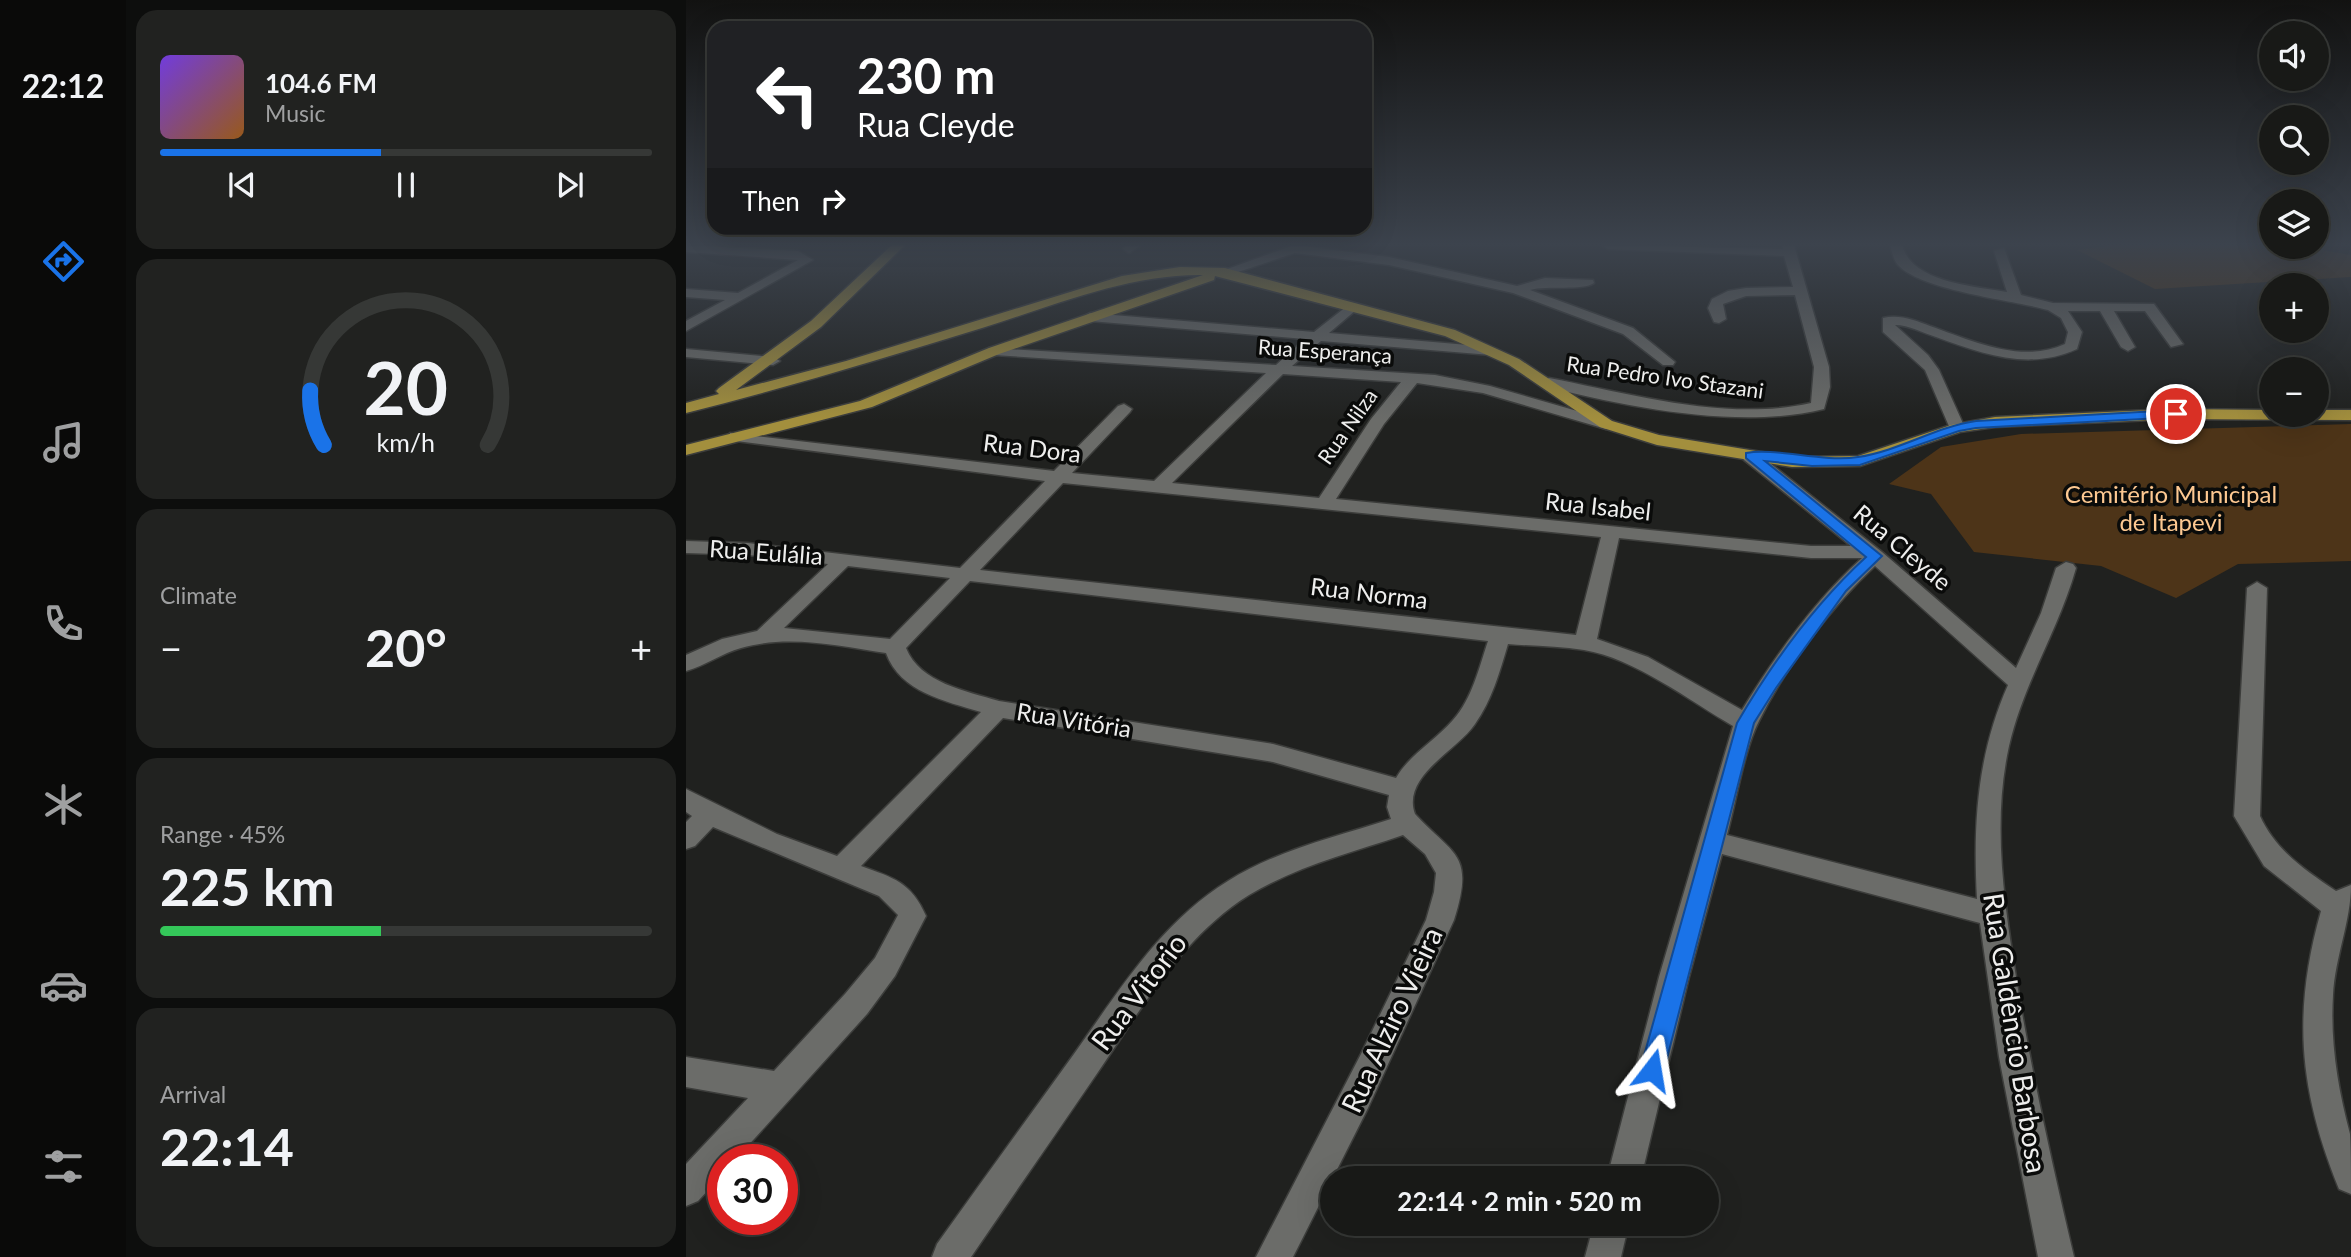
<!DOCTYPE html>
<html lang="en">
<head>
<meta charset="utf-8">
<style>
	body { margin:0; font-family:Lato,sans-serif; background:#212220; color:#f1f3f6; height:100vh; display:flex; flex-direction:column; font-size:26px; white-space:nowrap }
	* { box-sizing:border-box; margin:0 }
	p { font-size:23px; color:#9fa0a1 }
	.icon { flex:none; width:38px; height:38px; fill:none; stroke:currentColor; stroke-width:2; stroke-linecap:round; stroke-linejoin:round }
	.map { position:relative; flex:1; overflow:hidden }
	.side { display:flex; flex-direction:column; gap:10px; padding:10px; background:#0d0e0d; width:560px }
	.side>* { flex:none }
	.hud { position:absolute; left:21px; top:21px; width:665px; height:214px; border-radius:21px; box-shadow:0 7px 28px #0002,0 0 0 2px #363836; background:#202124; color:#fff; overflow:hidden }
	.fabs { position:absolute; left:1573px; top:21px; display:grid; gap:14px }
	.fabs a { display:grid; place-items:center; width:70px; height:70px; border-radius:50%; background:#181917; box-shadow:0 7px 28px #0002,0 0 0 2px #363836; font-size:35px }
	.speed { position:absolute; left:21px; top:1144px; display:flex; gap:14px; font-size:35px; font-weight:700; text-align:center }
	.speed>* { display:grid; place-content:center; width:91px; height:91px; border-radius:50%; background:#181917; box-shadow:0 7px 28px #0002,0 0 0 2px #363836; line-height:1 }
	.speed .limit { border:10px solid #d22; background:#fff; color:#111 }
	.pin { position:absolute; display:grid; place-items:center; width:60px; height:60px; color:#fff; margin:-30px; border:4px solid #fff; border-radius:50%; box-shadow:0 2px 7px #0007 }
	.me { position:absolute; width:77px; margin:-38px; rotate:14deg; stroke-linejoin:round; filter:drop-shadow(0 0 5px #0008) }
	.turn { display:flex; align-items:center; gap:24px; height:147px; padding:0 35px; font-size:32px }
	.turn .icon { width:91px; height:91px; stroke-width:2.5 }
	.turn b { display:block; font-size:49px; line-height:60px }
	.then { display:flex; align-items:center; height:66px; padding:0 35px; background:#0003; gap:14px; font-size:26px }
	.big { font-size:52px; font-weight:700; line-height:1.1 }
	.side .card { flex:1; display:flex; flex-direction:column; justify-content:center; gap:10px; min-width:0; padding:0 24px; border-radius:21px; background:#212220 }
	.side .dial { align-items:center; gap:0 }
	.dial svg { height:182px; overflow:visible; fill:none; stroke:#363836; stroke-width:7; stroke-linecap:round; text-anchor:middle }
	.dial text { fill:#f1f3f6; stroke:none }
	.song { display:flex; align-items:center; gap:21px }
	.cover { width:84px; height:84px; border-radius:10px; background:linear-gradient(135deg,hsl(260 70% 55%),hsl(30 70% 35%)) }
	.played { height:7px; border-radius:4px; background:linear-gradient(90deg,#1a73e8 45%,#363836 45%) }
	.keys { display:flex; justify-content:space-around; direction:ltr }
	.heat { display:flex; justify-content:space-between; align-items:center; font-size:38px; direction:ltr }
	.charge { height:10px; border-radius:5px; background:linear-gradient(90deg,#34c759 45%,#363836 0) }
	.trip { position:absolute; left:634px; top:1166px; width:399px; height:70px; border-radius:35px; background:#181917; box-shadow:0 7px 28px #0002,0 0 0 2px #363836; font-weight:700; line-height:70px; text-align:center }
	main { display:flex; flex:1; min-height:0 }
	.menu { display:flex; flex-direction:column; width:126px; justify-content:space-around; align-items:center; background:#0a0a09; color:#9fa0a1 }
	.menu .icon { width:49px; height:49px }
	.menu .on { color:#1a73e8 }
	.menu b { font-size:32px; color:#f1f3f6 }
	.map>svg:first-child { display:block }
</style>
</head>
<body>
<main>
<nav class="menu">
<b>22:12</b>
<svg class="icon on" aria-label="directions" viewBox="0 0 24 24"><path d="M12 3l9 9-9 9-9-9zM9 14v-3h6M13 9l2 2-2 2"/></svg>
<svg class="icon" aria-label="music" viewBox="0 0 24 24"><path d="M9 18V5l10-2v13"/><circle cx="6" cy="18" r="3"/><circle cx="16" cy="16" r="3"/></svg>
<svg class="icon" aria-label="phone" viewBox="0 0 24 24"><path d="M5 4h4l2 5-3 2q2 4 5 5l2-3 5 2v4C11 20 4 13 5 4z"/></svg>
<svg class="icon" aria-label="climate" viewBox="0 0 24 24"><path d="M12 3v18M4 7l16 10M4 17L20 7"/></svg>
<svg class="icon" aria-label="car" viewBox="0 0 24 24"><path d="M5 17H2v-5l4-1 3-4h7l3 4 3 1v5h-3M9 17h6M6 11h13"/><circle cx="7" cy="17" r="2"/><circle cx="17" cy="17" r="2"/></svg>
<svg class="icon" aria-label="filters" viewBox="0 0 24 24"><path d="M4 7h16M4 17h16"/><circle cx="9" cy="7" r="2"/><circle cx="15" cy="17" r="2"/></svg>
</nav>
<section class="side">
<div class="card">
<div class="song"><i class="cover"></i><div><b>104.6 FM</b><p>Music</p></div></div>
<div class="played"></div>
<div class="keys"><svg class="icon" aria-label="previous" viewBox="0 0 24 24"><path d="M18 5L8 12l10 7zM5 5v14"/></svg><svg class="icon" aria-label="pause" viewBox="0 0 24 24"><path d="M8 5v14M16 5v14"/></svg><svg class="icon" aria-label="next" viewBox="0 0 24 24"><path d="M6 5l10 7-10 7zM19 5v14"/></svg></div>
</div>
<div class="card dial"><svg viewBox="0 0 100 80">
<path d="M14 69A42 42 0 1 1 86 69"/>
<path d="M14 69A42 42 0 0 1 8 45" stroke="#1a73e8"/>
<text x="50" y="56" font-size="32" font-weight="700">20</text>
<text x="50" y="72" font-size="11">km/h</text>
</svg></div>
<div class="card"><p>Climate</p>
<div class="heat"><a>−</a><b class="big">20°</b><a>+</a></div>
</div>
<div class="card"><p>Range · 45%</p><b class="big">225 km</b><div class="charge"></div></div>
<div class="card"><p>Arrival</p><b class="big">22:14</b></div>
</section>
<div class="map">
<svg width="1665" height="1257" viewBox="0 0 1665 1257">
	<rect width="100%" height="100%" fill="#20211f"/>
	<!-- green -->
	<g fill="#4d3418">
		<path d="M1428 245H1585L1619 247 1665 255V277L1469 289 1391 250Z"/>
		<path d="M1665 424V561L1552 564 1490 598 1415 566 1288 552 1245 494 1203 484 1255 447 1335 434Z"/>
	</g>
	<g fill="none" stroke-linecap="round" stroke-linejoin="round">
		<!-- minor casing -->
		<g stroke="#3c3d3b" stroke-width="3">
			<g id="minor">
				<path d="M0 245 112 251 127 260 0 331V321L39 300 0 297V289L52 293 112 260 0 252Z"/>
				<path d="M441 245H455L443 253 437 249Z"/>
				<path d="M608 245 703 257 831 286 859 278 907 280 908 283C897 291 861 285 844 290L947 328 989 362 987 365H977L937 334 827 293 703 265 609 253 543 275 533 272Z"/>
				<path d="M916 245 1097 249 1096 245H1108L1143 367 1144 387 1138 409C1055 430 940 407 858 386L855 383 863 378C946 394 1041 422 1125 403L1128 367 1109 295 1060 296 1037 304 1040 319 1033 323 1028 322 1022 308 1026 299 1042 291 1060 288 1107 287 1098 256 922 249Z"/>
				<path d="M1204 245H1216C1226 283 1288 286 1321 292L1308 251 1318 248 1335 295 1367 303 1468 304 1497 344 1485 347 1459 311H1428L1449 347 1442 351 1435 347 1414 311H1382L1396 332 1391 349C1343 371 1297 354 1250 337 1237 333 1223 325 1209 325L1242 355 1253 370 1279 428 1271 433 1265 431 1239 370 1197 332V318C1213 314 1229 320 1244 326 1287 341 1335 364 1379 344L1382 332 1375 318 1362 310C1327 300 1236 291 1212 265 1207 259 1206 252 1204 245Z"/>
				<path d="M665 303 670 304V310L643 333 805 347 812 351 805 355 635 341 606 366 749 375 804 386 926 421 928 424 920 429 797 393 731 383 698 424 650 499 1125 546H1165L1058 460 1056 456 1064 451 1070 452 1196 552 1330 668 1355 613 1370 568 1380 562 1387 564 1390 568C1373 629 1337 684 1323 746 1306 822 1318 902 1330 977 1345 1071 1366 1164 1388 1257H1352L1313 1057 1294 923 1036 854 1003 977 955 1178H921L973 977 1047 726C1004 701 948 658 898 650 873 646 847 646 822 644 814 671 806 700 789 724 772 750 715 776 729 814 768 856 789 853 768 920L682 1108 607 1257H570L675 1054 740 920 748 892 750 873 739 854 717 835C665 853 611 866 563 895 496 937 456 1008 412 1072 370 1134 327 1195 285 1257H246L251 1244C296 1181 342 1118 388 1054 433 991 474 923 542 881 591 850 650 837 705 819L701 807 703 795 587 762 317 718 175 866C208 878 225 882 240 916L209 976 181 1014 49 1160H37V1174L12 1201 0 1206V1164L62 1098 0 1087V1057L88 1071 159 994 189 958 212 915 193 896 27 827 9 846 0 849V822L6 816 0 812V789L91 834 151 856 295 712C259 701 214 692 200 653 153 646 102 634 55 648 36 653 19 666 0 671V655L36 639 71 631 142 564 62 555 0 553V541L62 543 274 568 359 481 50 441 44 439V433L368 471 432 406 438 404 446 409 444 412 386 473 468 481 580 373 308 355 301 351 303 348 590 365 619 339 404 321 397 317 404 313 628 332ZM597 374 715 382 685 419 633 498 486 483ZM377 483 915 537 890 635 294 570ZM933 538 1125 558H1176C1128 601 1089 656 1056 710L962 657 911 639ZM162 566 264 578 204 639 98 628ZM1189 566 1322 685C1291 755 1287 824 1291 899L1041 835C1050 802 1058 750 1073 721 1098 669 1147 605 1189 566ZM284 581 802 641C793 668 786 699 767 720 749 741 724 754 710 778L587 744 313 701C280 691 234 683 220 648Z"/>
				<path d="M0 349 87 357 94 361 87 365 0 357Z"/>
				<path d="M1571 582 1581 588 1574 816C1590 851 1619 870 1650 891L1665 885C1665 921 1649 957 1647 995 1644 1043 1652 1089 1664 1134 1665 1152 1665 1176 1665 1194L1653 1189C1613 1091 1606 1013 1635 911L1578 866 1548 816 1561 588Z"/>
				<path d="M908 1223H943L935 1257H899Z"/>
			</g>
		</g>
		<!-- major casing -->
		<g stroke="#3c3d3b" stroke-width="3">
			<path id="major" d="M206 245H219L135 327 50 390 160 361 436 276 494 267 539 268 769 330 833 359 926 421 973 435 1106 457 1172 456 1265 425 1309 417 1490 409 1586 410V415H1631V410H1665V420L1490 419 1309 427 1274 432 1174 466 1106 467 971 445 914 427 823 365 759 336 529 276 528 280 313 354 186 407 0 455V445L174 401 303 348 517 275C441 274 367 306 296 328 198 358 100 388 0 413V403L33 394 30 391 33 388 125 321Z"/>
		</g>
		<!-- minor -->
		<use href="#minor" fill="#6b6c69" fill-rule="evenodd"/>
		<!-- major -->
		<use href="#major" fill="#a38f3d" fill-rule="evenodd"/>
	</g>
	<!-- sky -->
	<linearGradient id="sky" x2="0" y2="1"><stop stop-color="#121211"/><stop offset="0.58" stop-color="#3c434d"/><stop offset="1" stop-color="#3c434d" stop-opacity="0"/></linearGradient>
	<rect width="1665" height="421" fill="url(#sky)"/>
	<!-- route -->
	<path fill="#1a73e8" stroke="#114b97" stroke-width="2" d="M1490 410 1496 414 1494 417 1290 428 1273 431 1174 465 1126 466 1079 461 1196 556 1160 591 1090 688 1068 723 978 1070 974 1079 966 1082 957 1079 954 1070 1051 723C1086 663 1129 604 1180 557L1060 458V453C1089 447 1137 463 1172 457 1213 451 1249 427 1290 421Z"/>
	<g text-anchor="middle" stroke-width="7" stroke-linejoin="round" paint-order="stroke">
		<!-- far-street labels -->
		<g font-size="21" fill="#eeeeed" stroke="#0a0b0a">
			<text transform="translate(639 352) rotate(4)" y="7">Rua Esperança</text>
			<text transform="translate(979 378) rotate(8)" y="7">Rua Pedro Ivo Stazani</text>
			<text transform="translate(662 427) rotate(-55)" y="7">Rua Nilza</text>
		</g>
		<!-- street labels -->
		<g font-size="24" fill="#eeeeed" stroke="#0a0b0a">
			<text transform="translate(346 449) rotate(7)" y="8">Rua Dora</text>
			<text transform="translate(912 507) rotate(6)" y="8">Rua Isabel</text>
			<text transform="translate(1216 548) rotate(40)" y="8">Rua Cleyde</text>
			<text transform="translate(80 553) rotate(4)" y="8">Rua Eulália</text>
			<text transform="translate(683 594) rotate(7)" y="8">Rua Norma</text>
			<text transform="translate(388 721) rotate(9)" y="8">Rua Vitória</text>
		</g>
		<!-- park labels -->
		<g font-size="24" fill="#fdc891" stroke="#0a0b0a">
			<text x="1485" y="503">Cemitério Municipal<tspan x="1485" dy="28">de Itapevi</tspan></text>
		</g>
		<!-- near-street labels -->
		<g font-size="28" fill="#eeeeed" stroke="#0a0b0a">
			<text transform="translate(453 992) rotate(-53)" y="10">Rua Vitorio</text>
			<text transform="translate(706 1020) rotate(-65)" y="10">Rua Alziro Vieira</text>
			<text transform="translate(1329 1033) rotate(81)" y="10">Rua Galdêncio Barbosa</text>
		</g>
	</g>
</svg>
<div class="fabs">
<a><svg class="icon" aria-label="sound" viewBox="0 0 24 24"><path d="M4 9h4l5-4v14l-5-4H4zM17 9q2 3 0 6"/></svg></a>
<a><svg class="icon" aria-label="search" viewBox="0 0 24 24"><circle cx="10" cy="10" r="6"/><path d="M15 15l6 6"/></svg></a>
<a><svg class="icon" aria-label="layers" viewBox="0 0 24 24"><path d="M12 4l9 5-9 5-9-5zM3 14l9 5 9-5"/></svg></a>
<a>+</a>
<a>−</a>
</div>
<div class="speed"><div class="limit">30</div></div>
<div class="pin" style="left:1490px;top:414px;background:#d93025"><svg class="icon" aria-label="arrive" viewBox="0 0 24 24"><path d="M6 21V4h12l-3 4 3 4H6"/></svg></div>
<svg class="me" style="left:966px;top:1070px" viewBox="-20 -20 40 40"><path d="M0-17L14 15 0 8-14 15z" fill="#1a73e8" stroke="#fff" stroke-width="4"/></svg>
<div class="trip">22:14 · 2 min · 520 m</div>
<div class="hud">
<div class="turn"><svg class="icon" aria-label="left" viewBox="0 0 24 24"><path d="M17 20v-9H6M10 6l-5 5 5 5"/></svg><div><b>230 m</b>Rua Cleyde</div></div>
<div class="then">Then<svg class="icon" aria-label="right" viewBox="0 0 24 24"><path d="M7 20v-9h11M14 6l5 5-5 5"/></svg></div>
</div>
</div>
</main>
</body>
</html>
